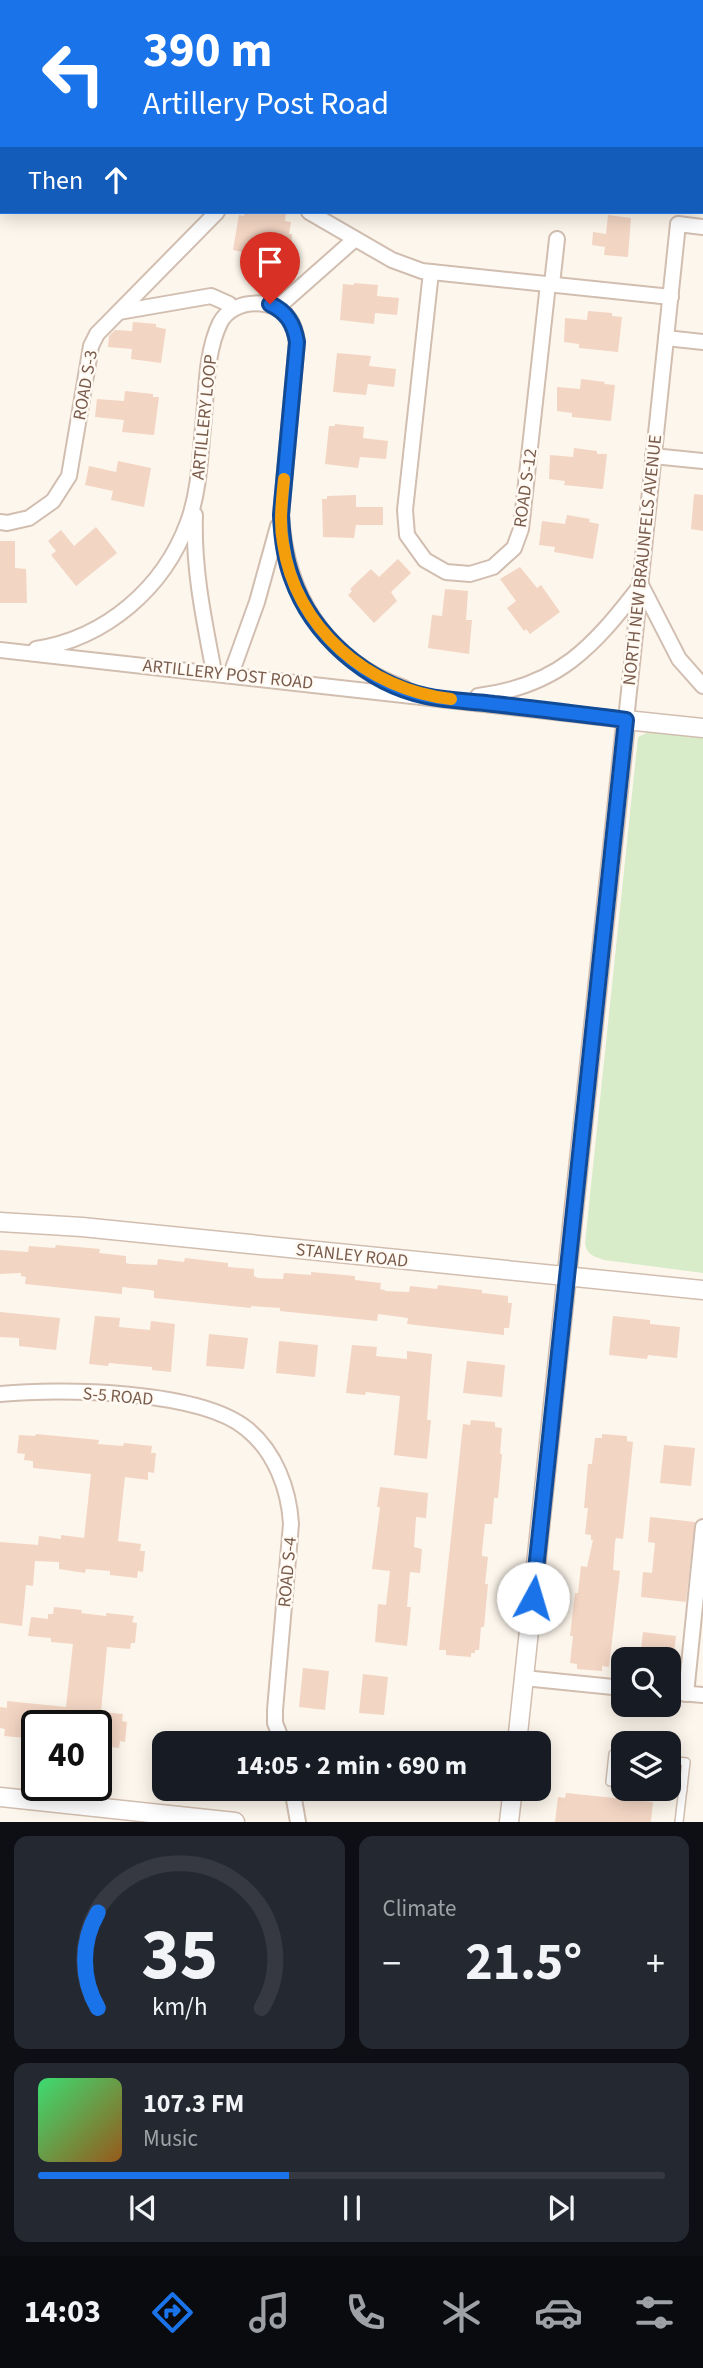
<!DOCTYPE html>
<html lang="en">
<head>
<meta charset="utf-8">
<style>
	body { margin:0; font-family:"Source Sans 3",sans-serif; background:#242831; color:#f1f3f6; height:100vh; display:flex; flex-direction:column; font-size:26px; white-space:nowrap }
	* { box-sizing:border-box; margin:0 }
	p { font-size:23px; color:#9ea1a6 }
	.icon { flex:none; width:38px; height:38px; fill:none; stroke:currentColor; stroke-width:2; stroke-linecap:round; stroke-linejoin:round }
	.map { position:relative; height:1822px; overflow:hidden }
	.panel { display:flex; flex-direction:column; gap:14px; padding:14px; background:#0d0f14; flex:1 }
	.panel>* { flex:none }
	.top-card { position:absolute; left:0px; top:0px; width:704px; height:214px; box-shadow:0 4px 18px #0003; background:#1a73e8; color:#fff; overflow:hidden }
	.tools { position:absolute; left:611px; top:1647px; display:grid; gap:14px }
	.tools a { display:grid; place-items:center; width:70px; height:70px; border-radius:14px; background:#171b24; box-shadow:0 4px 18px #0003; font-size:35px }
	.speed { position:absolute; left:21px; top:1710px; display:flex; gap:14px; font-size:35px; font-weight:700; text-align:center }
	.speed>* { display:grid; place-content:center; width:91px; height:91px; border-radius:50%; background:#171b24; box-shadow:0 4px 18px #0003; line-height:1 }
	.speed .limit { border:4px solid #111; border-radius:10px; background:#fff; color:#111 }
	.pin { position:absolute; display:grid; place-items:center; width:60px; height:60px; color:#fff; margin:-72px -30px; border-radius:50% 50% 50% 0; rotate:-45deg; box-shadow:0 0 7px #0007 }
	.pin .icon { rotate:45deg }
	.me { position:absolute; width:77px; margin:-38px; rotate:6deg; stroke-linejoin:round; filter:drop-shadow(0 0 5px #0008) }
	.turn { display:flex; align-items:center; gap:24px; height:147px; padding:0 28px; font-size:32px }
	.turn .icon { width:91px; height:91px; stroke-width:2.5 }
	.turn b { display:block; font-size:49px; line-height:60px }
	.then { display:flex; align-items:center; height:66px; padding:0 28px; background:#0003; gap:14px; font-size:26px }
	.big { font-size:52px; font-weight:700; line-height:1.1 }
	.panel .widget { flex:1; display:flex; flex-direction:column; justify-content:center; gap:10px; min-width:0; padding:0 24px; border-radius:14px; background:#242831 }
	.panel .dial { align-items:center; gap:0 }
	.dial svg { height:182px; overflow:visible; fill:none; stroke:#363941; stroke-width:7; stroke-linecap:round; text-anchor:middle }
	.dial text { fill:#f1f3f6; stroke:none }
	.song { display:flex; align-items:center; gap:21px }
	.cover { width:84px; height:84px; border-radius:10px; background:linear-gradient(135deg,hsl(140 70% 55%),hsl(30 70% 35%)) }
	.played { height:7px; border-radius:4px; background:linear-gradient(90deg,#1a73e8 40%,#363941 40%) }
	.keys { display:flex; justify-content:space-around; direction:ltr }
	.heat { display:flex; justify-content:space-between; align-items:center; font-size:38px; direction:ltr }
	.panel .tiles { flex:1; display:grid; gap:14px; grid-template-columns:1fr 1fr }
	.widget:last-child { grid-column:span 2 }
	.trip { position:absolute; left:152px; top:1731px; width:399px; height:70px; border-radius:14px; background:#171b24; box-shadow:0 4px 18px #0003; font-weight:700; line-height:70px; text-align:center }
	.tab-bar { display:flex; height:112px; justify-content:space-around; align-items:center; background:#090b0e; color:#9ea1a6 }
	.tab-bar .icon { width:49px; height:49px }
	.tab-bar .current { color:#1a73e8 }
	.tab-bar b { font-size:32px; color:#f1f3f6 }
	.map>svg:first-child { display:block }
</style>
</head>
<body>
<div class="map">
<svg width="703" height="1822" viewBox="0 0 703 1822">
	<rect width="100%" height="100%" fill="#fdf6ec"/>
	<!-- residential -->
	<path fill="#f5e8da" d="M0 0H340L339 2H2V48L0 47Z"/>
	<!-- green -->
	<path fill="#d8ecc9" d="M651 731 703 736V1273L604 1260C593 1256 587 1255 585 1243L638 737Z"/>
	<!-- building -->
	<g fill="#f3d5c3">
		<path d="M244 212H286L285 221 291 222 289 234H292L290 257 280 256 279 261 242 257V252L233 250 239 215 244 216Z"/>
		<path d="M608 215 631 218 628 257 604 255 605 247 592 245 593 232 606 234Z"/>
		<path d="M354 283 378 285 377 296 399 298 397 315 375 313 374 324 340 320 343 284 354 285Z"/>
		<path d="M588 311 612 313V316L622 317 618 352 579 348V344L564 342 565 318 587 320Z"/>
		<path d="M133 322 156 324V327L166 329 161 363 131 359 132 349 108 347 109 336 115 330 132 331Z"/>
		<path d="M337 353 371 356 369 366 396 369 394 387 368 384 366 395 333 392Z"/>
		<path d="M581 379 605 382 604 384 615 385 611 421 572 417V413L557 411V387L580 389Z"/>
		<path d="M125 391 153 394V397H159L154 435 122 432 124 420 95 417 97 399 124 401Z"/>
		<path d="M335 424 364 427 363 438 388 441 386 459 360 457 358 468 325 464 329 426H335Z"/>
		<path d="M574 448 597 451V454H607L603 489 564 485 565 481 549 479 550 455 573 457Z"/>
		<path d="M118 461 151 468 144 507 111 500 113 491 85 485 89 466 116 472Z"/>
		<path d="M694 494 703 495V531L691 529Z"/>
		<path d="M356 495V507H383V525H356L354 538 323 537 322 499H327V496Z"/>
		<path d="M567 515 590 519 589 522 599 524 593 559 554 552 555 547 539 545 542 521 565 524Z"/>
		<path d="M96 527 117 553 76 586 51 555 56 551 48 541 61 530 74 546Z"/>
		<path d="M0 541H15V568L26 569 27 603H0Z"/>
		<path d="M398 559 411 573 391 592 397 601 374 623 348 595 352 591 350 589 371 569 379 577Z"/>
		<path d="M520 567 537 588 541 585 560 612 530 634 526 629 524 631 507 608 516 601 500 579Z"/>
		<path d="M445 589 468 591 466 620H472L469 654 428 648 432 615 442 616Z"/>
		<path d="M56 1245 100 1249 99 1253 126 1256V1263L130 1264 157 1265 158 1259 184 1262 185 1258 228 1263V1267L254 1269V1276L258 1278 283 1279 284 1273 311 1275V1272L355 1276V1280L381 1283 380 1289 385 1290V1291L409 1292 410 1286 437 1289 438 1285 482 1290V1293L508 1296V1303H512L509 1328H504V1335L407 1324 408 1318 378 1314 377 1321 280 1311V1308L251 1306V1308L154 1298V1291L150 1290 122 1287V1294L25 1284 26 1277 21 1276V1273L0 1274V1250L28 1252 29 1246 55 1248Z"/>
		<path d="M0 1312 60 1318 56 1350 19 1346V1338L0 1337Z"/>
		<path d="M95 1316 120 1318 119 1327 150 1330 151 1321 175 1324 171 1372 152 1370V1367L109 1363 108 1366 89 1364Z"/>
		<path d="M613 1316 650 1320V1324L680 1327 677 1358 648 1355 647 1359 609 1355Z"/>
		<path d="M209 1334 248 1338 244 1369 206 1366Z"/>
		<path d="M279 1341 318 1345 315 1377 276 1373Z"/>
		<path d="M352 1345 377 1347 376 1356 407 1359V1351L432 1354 427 1420H431L427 1459 394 1455 400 1396 366 1392 365 1395 346 1393Z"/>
		<path d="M467 1361 505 1365 502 1397 463 1393Z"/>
		<path d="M471 1420 495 1422V1427L502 1428 500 1454H502L498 1498H494L492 1524H485L482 1551V1556L488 1557 485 1584H488L484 1627H481L479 1650H475V1653H471V1657L446 1655V1650H439L463 1424 470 1425Z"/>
		<path d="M36 1434 99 1440 98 1444 123 1446 124 1443 152 1446 151 1453H156L154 1473 148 1472V1480L125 1477 118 1541 141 1544 140 1551H145L143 1572 138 1571 137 1578 110 1575V1571L86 1569 85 1573 59 1569V1562L35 1561 33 1586 26 1585 22 1626 0 1623V1542L38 1545 39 1536 61 1539V1535L84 1538 91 1474 33 1468V1461L24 1460 25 1454 17 1453 19 1435 35 1436Z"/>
		<path d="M602 1434 627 1436V1441L633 1442 623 1539 616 1538 615 1542 613 1570 620 1571 609 1667 602 1666V1671L577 1669V1664L570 1663 573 1636H570L575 1593H578L581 1566 587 1567 593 1540H591V1535L585 1534 588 1508H584L588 1464H592L595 1438H602Z"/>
		<path d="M664 1445 695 1448 691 1486 660 1483Z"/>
		<path d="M380 1487 428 1493 426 1518 416 1517 414 1547 422 1549 420 1573 410 1572 407 1607H411L407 1646 375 1642 378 1604 386 1605 390 1571 372 1569 380 1507H377Z"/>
		<path d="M650 1517 695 1522 686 1602 641 1597 643 1572 652 1573 655 1543 648 1542Z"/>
		<path d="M54 1607 82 1610 81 1613 106 1616V1613L134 1616 132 1622 137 1623 135 1643H131L130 1649 107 1647 101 1712 123 1714 122 1721 127 1722 125 1742 120 1741 119 1748 96 1745V1726H37V1739L4 1736 5 1729 0 1728V1707L7 1708V1701L66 1707 73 1644 51 1642V1638L28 1636 31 1617 48 1619V1614H53Z"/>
		<path d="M643 1632 676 1636 673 1659H640Z"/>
		<path d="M303 1668 329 1671 325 1710 299 1707Z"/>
		<path d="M363 1674 388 1677 384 1715 359 1713Z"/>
		<path d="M566 1793 653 1802 651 1822H555L558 1797 565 1798Z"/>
	</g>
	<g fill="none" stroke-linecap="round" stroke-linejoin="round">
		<!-- service casing -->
		<g stroke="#d1beb0" stroke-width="10">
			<g id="service">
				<path d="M352 2V0"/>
				<path d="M465 2V0"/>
				<path d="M531 2V0"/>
				<path d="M623 1755 613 1754 610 1782 623 1784"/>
				<path d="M668 1760 686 1762 679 1822"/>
				<path d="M666 1788 683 1790"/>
			</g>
		</g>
		<!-- minor casing -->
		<g stroke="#d1beb0" stroke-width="18">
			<g id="minor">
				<path d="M66 2V0"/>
				<path d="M700 2V0"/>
				<path d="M0 57H2"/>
				<path d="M702 159 703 160"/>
				<path d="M309 212 392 260 422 271 671 297"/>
				<path d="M431 272 405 510 407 535 425 560 446 572 470 574 493 567 514 548 521 529 548 284"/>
				<path d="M552 284 557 239"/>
				<path d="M277 308 355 239"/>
				<path d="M119 312 211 296 229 304 232 309"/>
				<path d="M666 338 703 342"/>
				<path d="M653 456 703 461"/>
				<path d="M195 515C193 569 204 620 214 672"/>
				<path d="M0 522 7 523 29 518 53 501 69 476 91 346 97 334 217 212"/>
				<path d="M36 649C106 638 164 588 188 522 199 492 200 459 203 427 207 393 205 354 220 323 233 297 278 297 291 322 295 328 296 335 297 342L281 515C286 595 326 660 404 688"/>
				<path d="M0 650 626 720 678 224 703 227"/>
				<path d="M231 674 257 602 278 526"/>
				<path d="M478 696C559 686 593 647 641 585L679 659 703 686"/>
				<path d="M0 1394C61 1388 200 1390 247 1429 275 1452 289 1489 291 1524L275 1710V1723L283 1743"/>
				<path d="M524 1678 623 1688"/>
				<path d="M668 1692 703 1695"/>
				<path d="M686 1694 703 1527"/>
				<path d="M292 1788 298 1822"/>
			</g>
		</g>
		<!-- tertiary casing -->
		<g stroke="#d1beb0" stroke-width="21">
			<g id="tertiary">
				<path d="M0 1222 82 1227 703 1290"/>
				<path d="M517 1743 626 720 703 728"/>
				<path d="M0 1797 235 1822"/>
				<path d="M509 1822 513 1788"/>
			</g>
		</g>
		<!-- service -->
		<use href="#service" stroke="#fff" stroke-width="7"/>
		<!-- minor -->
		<use href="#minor" stroke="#fff" stroke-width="14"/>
		<!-- tertiary -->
		<use href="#tertiary" stroke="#fff" stroke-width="18"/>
	</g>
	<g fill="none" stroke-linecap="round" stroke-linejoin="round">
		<!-- route casing -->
		<g stroke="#114b97" stroke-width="18">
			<path id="route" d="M270 304C287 312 294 324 297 342L281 515C282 537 284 557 292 578 312 635 366 683 426 696 448 701 472 701 494 704 538 709 582 714 626 720L533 1598"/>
		</g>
		<!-- route -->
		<use href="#route" stroke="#1a73e8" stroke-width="12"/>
		<!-- slow -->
		<path stroke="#f59e0b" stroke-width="12" d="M284 479C282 500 279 522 283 543 295 628 368 690 451 699"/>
	</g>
	<g text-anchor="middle" stroke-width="5" stroke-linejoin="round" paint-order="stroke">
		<!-- street labels -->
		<g font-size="18" fill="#7a5c4d" stroke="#fffaf3">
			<text transform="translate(85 385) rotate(-80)" y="6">ROAD S-3</text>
			<text transform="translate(204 417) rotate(-84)" y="6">ARTILLERY LOOP</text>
			<text transform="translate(525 488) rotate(-82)" y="6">ROAD S-12</text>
			<text transform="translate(642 560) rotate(-84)" y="6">NORTH NEW BRAUNFELS AVENUE</text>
			<text transform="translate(228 674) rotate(6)" y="6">ARTILLERY POST ROAD</text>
			<text transform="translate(352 1255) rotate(6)" y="6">STANLEY ROAD</text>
			<text transform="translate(118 1396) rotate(5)" y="6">S-5 ROAD</text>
			<text transform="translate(287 1572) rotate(-85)" y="6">ROAD S-4</text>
		</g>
	</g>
</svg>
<div class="tools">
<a><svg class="icon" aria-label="search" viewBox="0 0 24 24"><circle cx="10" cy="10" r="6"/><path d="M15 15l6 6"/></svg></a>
<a><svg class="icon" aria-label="layers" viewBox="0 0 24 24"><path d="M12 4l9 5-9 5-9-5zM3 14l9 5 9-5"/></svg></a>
</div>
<div class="speed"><div class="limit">40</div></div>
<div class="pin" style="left:270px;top:304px;background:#d93025"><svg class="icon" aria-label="arrive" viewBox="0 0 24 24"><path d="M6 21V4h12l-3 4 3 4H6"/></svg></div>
<svg class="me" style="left:533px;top:1598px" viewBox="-20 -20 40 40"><circle r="19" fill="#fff"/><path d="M0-13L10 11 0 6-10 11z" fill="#1a73e8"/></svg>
<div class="trip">14:05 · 2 min · 690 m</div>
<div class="top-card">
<div class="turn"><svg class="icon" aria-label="left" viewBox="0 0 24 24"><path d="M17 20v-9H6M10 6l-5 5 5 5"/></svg><div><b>390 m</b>Artillery Post Road</div></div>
<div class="then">Then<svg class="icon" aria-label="ahead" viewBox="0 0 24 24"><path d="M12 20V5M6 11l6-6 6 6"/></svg></div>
</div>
</div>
<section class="panel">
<div class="tiles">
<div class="widget dial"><svg viewBox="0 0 100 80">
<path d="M14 69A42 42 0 1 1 86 69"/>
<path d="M14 69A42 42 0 0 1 14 27" stroke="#1a73e8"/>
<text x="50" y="56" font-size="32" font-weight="700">35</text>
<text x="50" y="72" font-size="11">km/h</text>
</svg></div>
<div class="widget"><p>Climate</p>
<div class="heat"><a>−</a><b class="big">21.5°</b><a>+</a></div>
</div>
<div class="widget">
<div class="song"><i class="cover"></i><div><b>107.3 FM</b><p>Music</p></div></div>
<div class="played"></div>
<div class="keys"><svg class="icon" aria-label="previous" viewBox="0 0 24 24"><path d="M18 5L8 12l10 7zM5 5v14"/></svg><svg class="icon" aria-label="pause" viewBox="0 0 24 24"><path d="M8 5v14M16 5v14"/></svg><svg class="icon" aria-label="next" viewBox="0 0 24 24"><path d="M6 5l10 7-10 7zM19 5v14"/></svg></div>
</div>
</div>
</section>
<nav class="tab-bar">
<b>14:03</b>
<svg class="icon current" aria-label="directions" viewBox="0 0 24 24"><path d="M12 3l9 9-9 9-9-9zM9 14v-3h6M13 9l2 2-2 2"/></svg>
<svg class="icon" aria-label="music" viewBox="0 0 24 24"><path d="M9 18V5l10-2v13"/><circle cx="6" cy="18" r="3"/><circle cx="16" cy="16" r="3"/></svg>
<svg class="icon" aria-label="phone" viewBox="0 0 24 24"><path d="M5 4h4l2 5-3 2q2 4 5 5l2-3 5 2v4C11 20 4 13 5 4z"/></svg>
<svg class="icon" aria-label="climate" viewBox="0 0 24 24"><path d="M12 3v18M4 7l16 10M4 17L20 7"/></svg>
<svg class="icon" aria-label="car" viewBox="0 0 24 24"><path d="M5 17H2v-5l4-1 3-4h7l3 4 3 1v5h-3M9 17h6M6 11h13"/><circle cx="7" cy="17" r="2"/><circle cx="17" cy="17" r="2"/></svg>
<svg class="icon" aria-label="filters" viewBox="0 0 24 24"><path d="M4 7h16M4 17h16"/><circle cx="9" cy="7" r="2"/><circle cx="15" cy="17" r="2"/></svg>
</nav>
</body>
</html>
